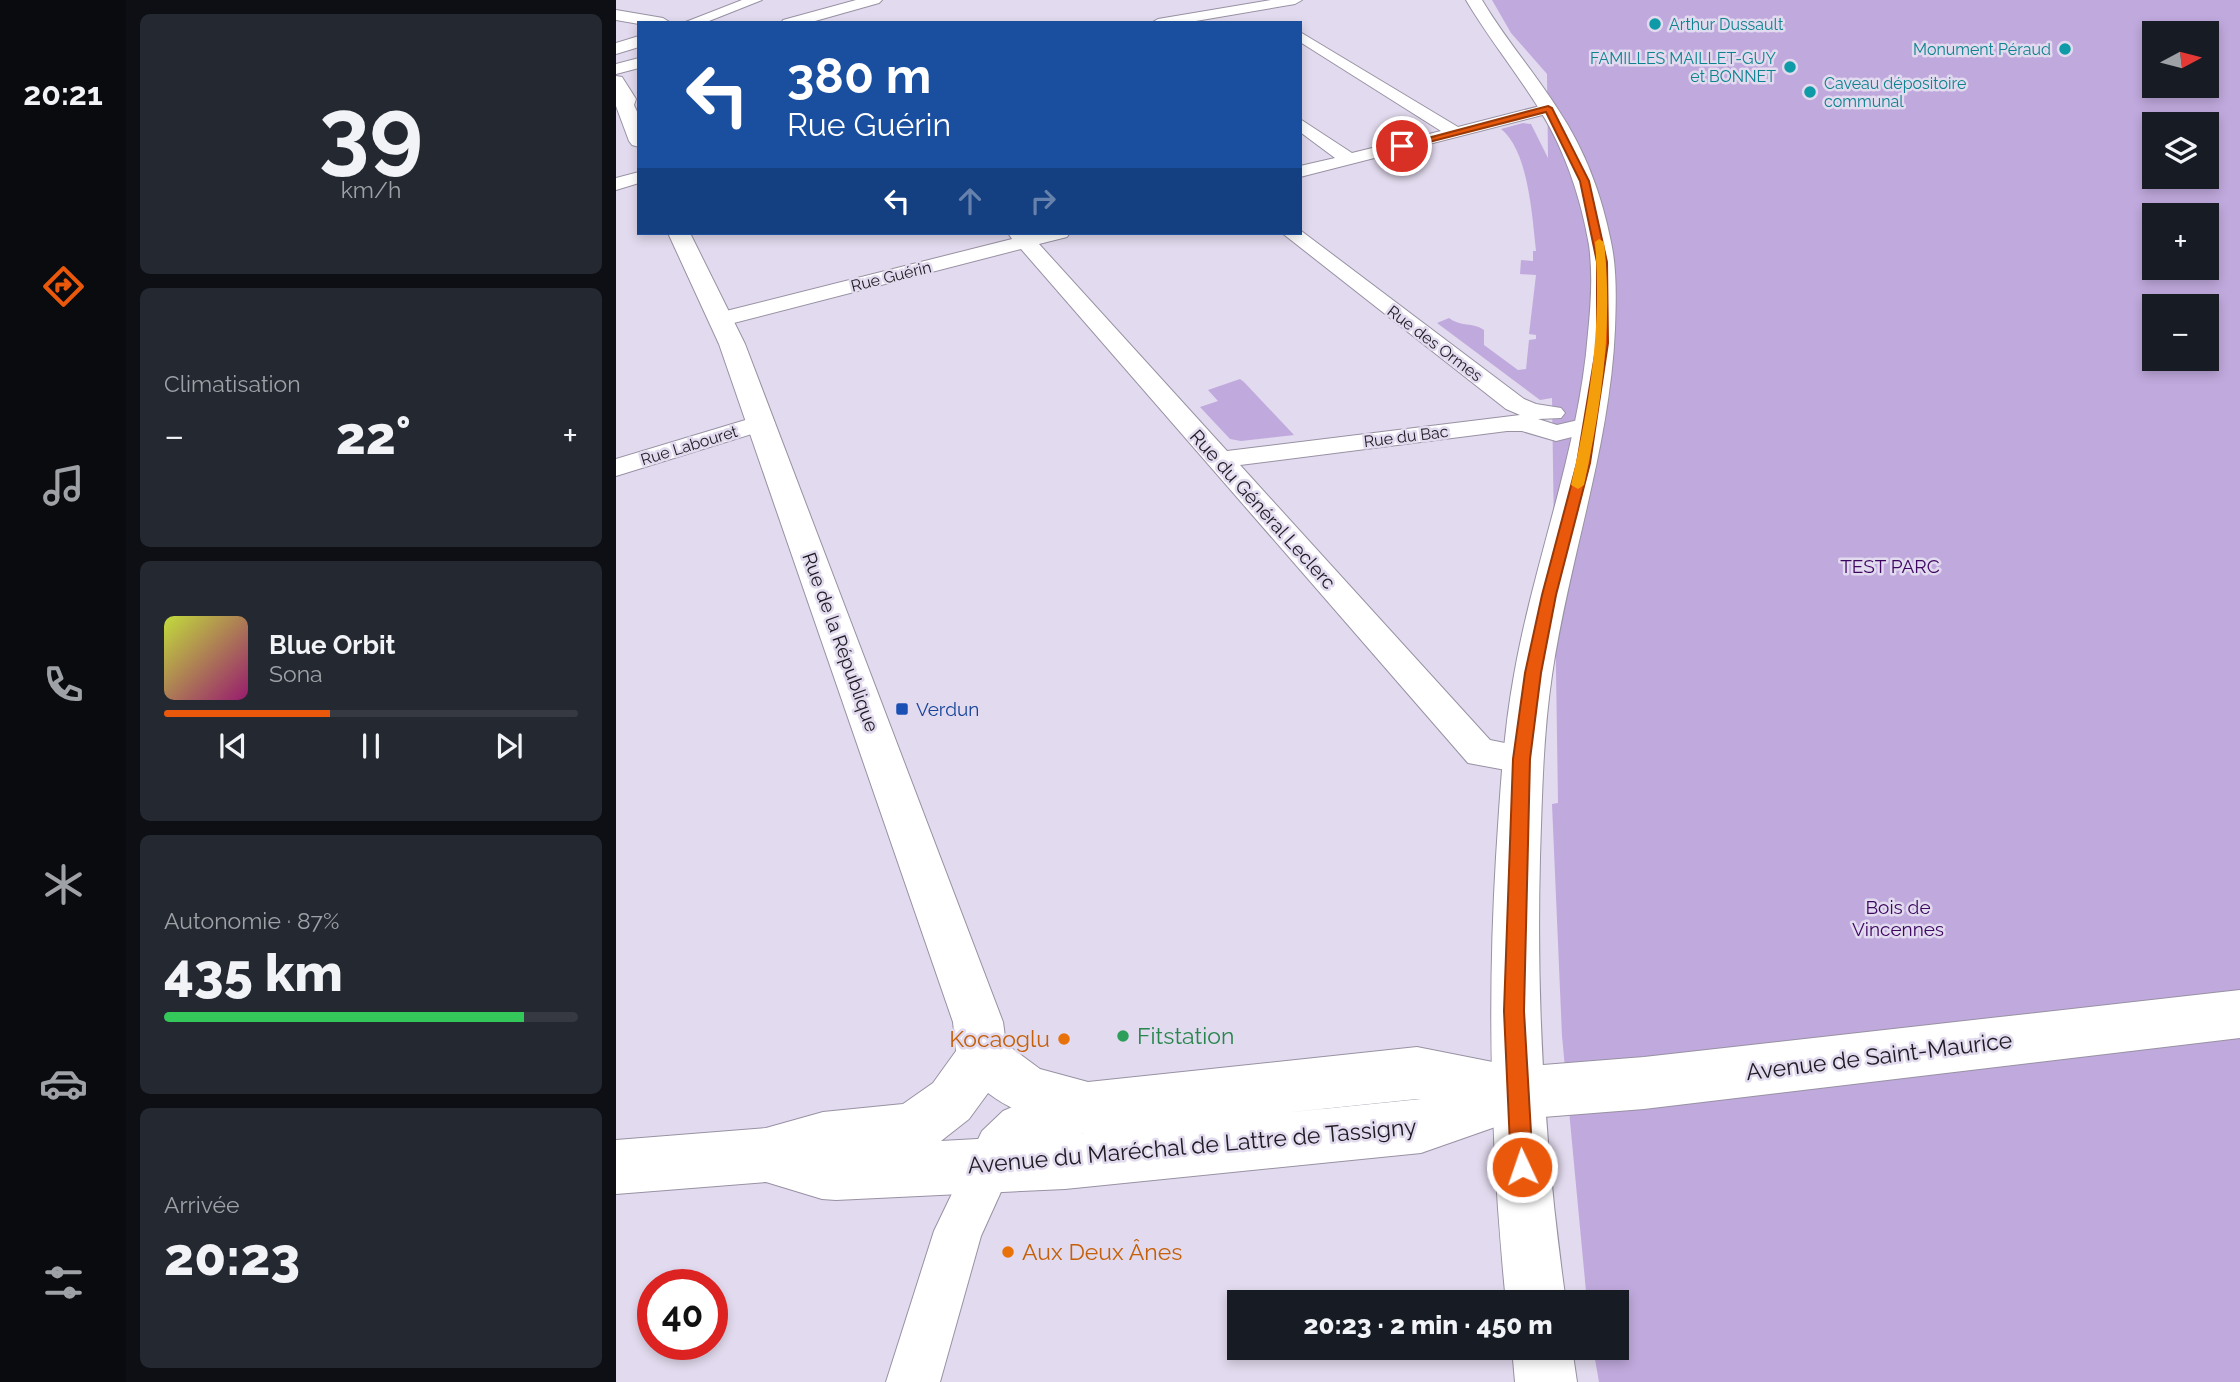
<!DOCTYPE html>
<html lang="fr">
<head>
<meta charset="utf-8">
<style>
	body { margin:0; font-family:Raleway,sans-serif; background:#242831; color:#f1f3f6; height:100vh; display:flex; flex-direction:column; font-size:26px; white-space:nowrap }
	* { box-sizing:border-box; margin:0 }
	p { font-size:23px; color:#9ea1a6 }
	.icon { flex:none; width:38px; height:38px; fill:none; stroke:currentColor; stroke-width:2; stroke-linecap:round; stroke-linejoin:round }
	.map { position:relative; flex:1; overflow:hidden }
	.drawer { display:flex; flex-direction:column; gap:14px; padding:14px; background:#0d0f14; width:490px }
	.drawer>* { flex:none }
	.banner { position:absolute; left:21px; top:21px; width:665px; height:214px; border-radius:0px; box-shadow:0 4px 10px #0003; background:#1a4fa0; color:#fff; overflow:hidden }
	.needle { width:46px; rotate:83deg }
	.controls { position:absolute; left:1526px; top:21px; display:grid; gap:14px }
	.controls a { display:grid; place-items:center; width:77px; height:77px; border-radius:0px; background:#171b24; box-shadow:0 4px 10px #0003; font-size:35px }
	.speed { position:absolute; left:21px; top:1269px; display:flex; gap:14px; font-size:35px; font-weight:700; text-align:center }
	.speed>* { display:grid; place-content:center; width:91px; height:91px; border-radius:50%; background:#171b24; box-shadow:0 4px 10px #0003; line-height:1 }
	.speed .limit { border:10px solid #d22; background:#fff; color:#111 }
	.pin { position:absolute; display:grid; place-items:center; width:60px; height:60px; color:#fff; margin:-30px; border:4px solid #fff; border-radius:50%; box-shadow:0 2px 7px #0007 }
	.me { position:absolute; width:77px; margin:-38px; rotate:357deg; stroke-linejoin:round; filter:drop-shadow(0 0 5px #0008) }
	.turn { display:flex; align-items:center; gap:24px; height:147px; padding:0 35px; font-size:32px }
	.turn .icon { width:91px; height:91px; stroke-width:2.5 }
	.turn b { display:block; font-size:49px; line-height:60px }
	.lanes { display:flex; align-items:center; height:66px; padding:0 35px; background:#0003; justify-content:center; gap:35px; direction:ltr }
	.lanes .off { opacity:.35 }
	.big { font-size:52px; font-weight:800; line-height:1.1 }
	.drawer .widget { flex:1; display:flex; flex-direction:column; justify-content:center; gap:10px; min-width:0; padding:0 24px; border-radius:10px; background:#242831 }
	.drawer .dial { align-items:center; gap:0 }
	.dial b { font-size:91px; line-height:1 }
	.song { display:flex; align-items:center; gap:21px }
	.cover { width:84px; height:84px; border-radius:10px; background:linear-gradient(135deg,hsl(70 70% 55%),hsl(320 70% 35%)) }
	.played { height:7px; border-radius:4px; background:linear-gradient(90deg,#ea580c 40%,#363941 40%) }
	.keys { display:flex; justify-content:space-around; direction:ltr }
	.heat { display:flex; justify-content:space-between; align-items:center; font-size:38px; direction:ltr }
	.charge { height:10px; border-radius:5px; background:linear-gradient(90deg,#34c759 87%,#363941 0) }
	.trip { position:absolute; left:611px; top:1290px; width:402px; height:70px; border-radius:0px; background:#171b24; box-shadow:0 4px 10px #0003; font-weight:800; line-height:70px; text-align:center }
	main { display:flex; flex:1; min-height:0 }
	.menu { display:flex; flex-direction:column; width:126px; justify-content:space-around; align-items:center; background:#090b0e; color:#9ea1a6 }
	.menu .icon { width:49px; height:49px }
	.menu .on { color:#ea580c }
	.menu b { font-size:32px; color:#f1f3f6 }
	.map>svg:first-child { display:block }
</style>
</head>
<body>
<main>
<nav class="menu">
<b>20:21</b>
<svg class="icon on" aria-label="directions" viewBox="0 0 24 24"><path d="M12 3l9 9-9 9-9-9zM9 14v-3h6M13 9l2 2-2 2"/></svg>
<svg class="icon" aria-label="music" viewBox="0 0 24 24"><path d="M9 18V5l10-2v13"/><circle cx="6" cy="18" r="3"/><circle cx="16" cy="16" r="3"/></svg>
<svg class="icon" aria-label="phone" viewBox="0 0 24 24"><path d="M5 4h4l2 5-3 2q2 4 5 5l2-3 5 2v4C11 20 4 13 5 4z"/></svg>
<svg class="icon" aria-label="climate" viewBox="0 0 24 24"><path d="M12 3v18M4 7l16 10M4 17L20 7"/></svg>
<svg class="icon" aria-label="car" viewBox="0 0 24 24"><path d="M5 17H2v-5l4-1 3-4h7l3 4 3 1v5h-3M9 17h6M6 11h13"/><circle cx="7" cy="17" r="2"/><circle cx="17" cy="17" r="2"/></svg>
<svg class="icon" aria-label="filters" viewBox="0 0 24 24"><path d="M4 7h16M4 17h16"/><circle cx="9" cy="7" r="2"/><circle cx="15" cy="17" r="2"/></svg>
</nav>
<section class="drawer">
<div class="widget dial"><b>39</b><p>km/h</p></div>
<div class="widget"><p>Climatisation</p>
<div class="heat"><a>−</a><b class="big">22°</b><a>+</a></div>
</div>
<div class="widget">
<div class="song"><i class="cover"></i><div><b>Blue Orbit</b><p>Sona</p></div></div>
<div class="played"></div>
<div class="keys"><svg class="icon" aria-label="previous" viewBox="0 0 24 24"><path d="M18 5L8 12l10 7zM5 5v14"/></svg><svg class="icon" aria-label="pause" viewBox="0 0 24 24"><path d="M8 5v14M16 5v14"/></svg><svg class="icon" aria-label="next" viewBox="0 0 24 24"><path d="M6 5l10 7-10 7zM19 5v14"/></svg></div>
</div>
<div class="widget"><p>Autonomie · 87%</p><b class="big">435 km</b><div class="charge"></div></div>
<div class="widget"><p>Arrivée</p><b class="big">20:23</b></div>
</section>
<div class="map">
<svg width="1624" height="1382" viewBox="0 0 1624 1382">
	<rect width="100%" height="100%" fill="#e2daee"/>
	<!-- green -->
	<g fill="#c0a9dd" fill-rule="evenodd">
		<path d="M876 0H1624V1382H983L977 1348H1001V1302H971L946 1036 936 804 942 803 936 398 924 400 821 323 833 318C844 327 857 322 868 330V345L902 370 910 369 913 340 920 339V335L913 334 920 275 904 274 905 260 917 261V251H920C916 214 912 150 885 129L907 123 915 124 932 158 931 74 895 33ZM1538 33H1591V86H1538ZM1538 124H1591V177H1538ZM1538 215H1591V268H1538ZM1538 306H1591V359H1538Z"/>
		<path d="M624 379 628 382 678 435 625 441 614 439 584 407 602 401 592 390Z"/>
	</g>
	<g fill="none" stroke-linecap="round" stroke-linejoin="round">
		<!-- minor casing -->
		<g stroke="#9891a3" stroke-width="2">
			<g id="minor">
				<path d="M126 0H146L88 23H67Z"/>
				<path d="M655 0H686L679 4 568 23H535L542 19Z"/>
				<path d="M684 32 842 127 932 104 940 109 938 112 684 177V166L719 158 684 132V119L736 153 825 131 684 42Z"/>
				<path d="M23 172V183L0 190V178Z"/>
				<path d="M684 230 908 399 920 404 945 408 949 413 945 418 922 419 941 425 975 417 984 420 988 425 984 430 940 441 906 431H891L624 465 874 740 918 749 924 759 918 769 906 773 852 763 405 249 106 326 98 324 95 319 98 314 396 239 392 233H454L451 237 423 244 611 451 904 415 890 409 666 233H684Z"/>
				<path d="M146 415 155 418 159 423 155 428 0 476V459Z"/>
				<path d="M472 1085 488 1092 495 1108 488 1124 441 1144 414 1148 398 1163 365 1236 324 1382H270L318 1231 366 1131 387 1111 403 1104 441 1098Z"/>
			</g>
		</g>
		<!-- tertiary casing -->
		<g stroke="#9891a3" stroke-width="2">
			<g id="tertiary">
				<path d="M850 0H866C889 39 919 73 943 111 969 150 986 196 995 242 1001 270 1000 301 999 329 994 447 953 559 936 675 927 735 926 796 924 857 920 1006 929 1154 950 1302H890C875 1154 871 1006 880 857 884 796 887 735 898 675 918 560 963 450 972 333 975 304 977 274 973 245 965 199 950 153 925 112 902 74 873 39 850 0Z"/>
				<path d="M0 10 47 18 55 23 23 24 0 20Z"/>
				<path d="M23 36V47L0 54V43Z"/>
				<path d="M896 1348H956L961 1382H899Z"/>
			</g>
		</g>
		<!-- secondary casing -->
		<g stroke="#9891a3" stroke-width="2">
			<g id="secondary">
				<path d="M0 76 6 77 20 99 18 105 23 116V147L16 145 13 141 0 106Z"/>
				<path d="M52 233H74L129 344 387 1022 390 1044 424 1069 472 1082 801 1047 902 1067 1028 1057 1624 990V1038L1028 1109 902 1119 805 1153 449 1189 220 1200 206 1199 150 1182 0 1194V1140L150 1128 207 1112 287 1104 317 1083 340 1051 337 1022 103 344ZM372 1093C401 1115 433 1123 468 1133L325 1141 353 1119ZM801 1099H805L667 1113Z"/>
			</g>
		</g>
		<!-- primary casing -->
		<g stroke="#9891a3" stroke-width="2">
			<g id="primary">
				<path d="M240 0H266L263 3 192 23H165L167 20Z"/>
				<path d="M23 58V68L0 74V64Z"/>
			</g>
		</g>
		<!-- minor -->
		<use href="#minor" fill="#fff" fill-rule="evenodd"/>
		<!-- tertiary -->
		<use href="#tertiary" fill="#fff" fill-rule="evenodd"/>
		<!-- secondary -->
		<use href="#secondary" fill="#fff" fill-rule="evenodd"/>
		<!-- primary -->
		<use href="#primary" fill="#fff" fill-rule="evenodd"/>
	</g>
	<!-- route -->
	<path fill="#ea580c" stroke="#983908" stroke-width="2" d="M932 106 936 108 973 181 991 262 992 343 974 463 940 595 925 673 914 759 908 1011 917 1167 914 1175 906 1178 898 1175 895 1167 888 1011 897 759 909 673 926 595 961 463 981 343V262L964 181 930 112 786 149 782 146Z"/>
	<!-- slow -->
	<path fill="#f59e0b" d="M983 239 988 242C997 326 986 402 968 485L962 489 955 485C974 402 986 327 979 242Z"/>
	<!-- markers -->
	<g fill="#0f9aa8" stroke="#e2daee" stroke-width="2.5">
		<circle cx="1039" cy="24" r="7"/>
		<circle cx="1449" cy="49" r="7"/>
		<circle cx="1174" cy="67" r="7"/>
		<circle cx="1194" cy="92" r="7"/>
	</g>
	<rect fill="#1a4fb4" stroke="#e2daee" stroke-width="2.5" x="279" y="702" width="14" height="14" rx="3.5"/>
	<circle fill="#2e9e5b" stroke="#e2daee" stroke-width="2.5" cx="507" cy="1036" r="7"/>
	<g fill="#e8710a" stroke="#e2daee" stroke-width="2.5">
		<circle cx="448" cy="1039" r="7"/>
		<circle cx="392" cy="1252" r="7"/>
	</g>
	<g text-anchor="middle" stroke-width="5" stroke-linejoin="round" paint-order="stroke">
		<!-- far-culture labels -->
		<g font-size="16" fill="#0d838f" stroke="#e2daee" text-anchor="start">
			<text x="1053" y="30">Arthur Dussault</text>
			<text x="1435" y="55" text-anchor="end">Monument Péraud</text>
			<text x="1160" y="64" text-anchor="end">FAMILLES MAILLET-GUY<tspan x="1160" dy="18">et BONNET</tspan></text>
			<text x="1208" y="89">Caveau dépositoire<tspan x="1208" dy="18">communal</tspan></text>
		</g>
		<!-- far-street labels -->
		<g font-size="16" fill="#1d1a21" stroke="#e2daee">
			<text transform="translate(275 276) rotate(-14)" y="6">Rue Guérin</text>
			<text transform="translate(819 343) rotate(37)" y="6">Rue des Ormes</text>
			<text transform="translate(790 436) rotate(-7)" y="6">Rue du Bac</text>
			<text transform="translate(73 445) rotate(-17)" y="6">Rue Labouret</text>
		</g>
		<!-- street labels -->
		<g font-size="19" fill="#1d1a21" stroke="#e2daee">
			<text transform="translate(647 509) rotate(48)" y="7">Rue du Général Leclerc</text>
			<text transform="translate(225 642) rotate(70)" y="7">Rue de la République</text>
		</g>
		<!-- park labels -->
		<g font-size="19" fill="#3c0661" stroke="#e2daee">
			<text x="1274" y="573">TEST PARC</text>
			<text x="1282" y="914">Bois de<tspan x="1282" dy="22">Vincennes</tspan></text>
		</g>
		<!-- transit labels -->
		<g font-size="19" fill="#164399" stroke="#e2daee" text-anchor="start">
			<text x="300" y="716">Verdun</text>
		</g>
		<!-- near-leisure labels -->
		<g font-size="23" fill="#27864d" stroke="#e2daee" text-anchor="start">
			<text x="521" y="1044">Fitstation</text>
		</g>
		<!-- near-food labels -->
		<g font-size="23" fill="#c56008" stroke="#e2daee" text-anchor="end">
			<text x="434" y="1047">Kocaoglu</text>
			<text x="406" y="1260" text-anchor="start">Aux Deux Ânes</text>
		</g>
		<!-- near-street labels -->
		<g font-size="23" fill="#1d1a21" stroke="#e2daee">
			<text transform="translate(1263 1056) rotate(-7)" y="8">Avenue de Saint-Maurice</text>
			<text transform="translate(576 1146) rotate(-5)" y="8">Avenue du Maréchal de Lattre de Tassigny</text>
		</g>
	</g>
</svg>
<div class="controls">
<a><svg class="needle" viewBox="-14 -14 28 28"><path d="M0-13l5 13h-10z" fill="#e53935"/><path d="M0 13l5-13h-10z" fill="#9ea1a6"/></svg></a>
<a><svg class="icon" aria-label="layers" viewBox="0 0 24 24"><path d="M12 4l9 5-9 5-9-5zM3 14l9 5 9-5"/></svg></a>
<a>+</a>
<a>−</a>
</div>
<div class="speed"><div class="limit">40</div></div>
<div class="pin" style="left:786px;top:146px;background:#d93025"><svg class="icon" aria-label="arrive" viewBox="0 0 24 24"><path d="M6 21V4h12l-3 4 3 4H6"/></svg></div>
<svg class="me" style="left:906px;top:1167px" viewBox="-20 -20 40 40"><circle r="17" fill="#ea580c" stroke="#fff" stroke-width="3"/><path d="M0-11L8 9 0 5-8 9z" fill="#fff"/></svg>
<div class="trip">20:23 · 2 min · 450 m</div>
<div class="banner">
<div class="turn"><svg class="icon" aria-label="left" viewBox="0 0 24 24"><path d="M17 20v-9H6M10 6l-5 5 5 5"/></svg><div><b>380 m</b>Rue Guérin</div></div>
<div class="lanes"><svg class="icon" aria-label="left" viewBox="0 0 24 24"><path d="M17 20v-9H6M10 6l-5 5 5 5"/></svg><svg class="icon off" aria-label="ahead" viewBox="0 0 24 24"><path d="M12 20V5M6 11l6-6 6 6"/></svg><svg class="icon off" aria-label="right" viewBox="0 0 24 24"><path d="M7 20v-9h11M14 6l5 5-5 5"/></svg></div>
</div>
</div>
</main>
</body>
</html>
